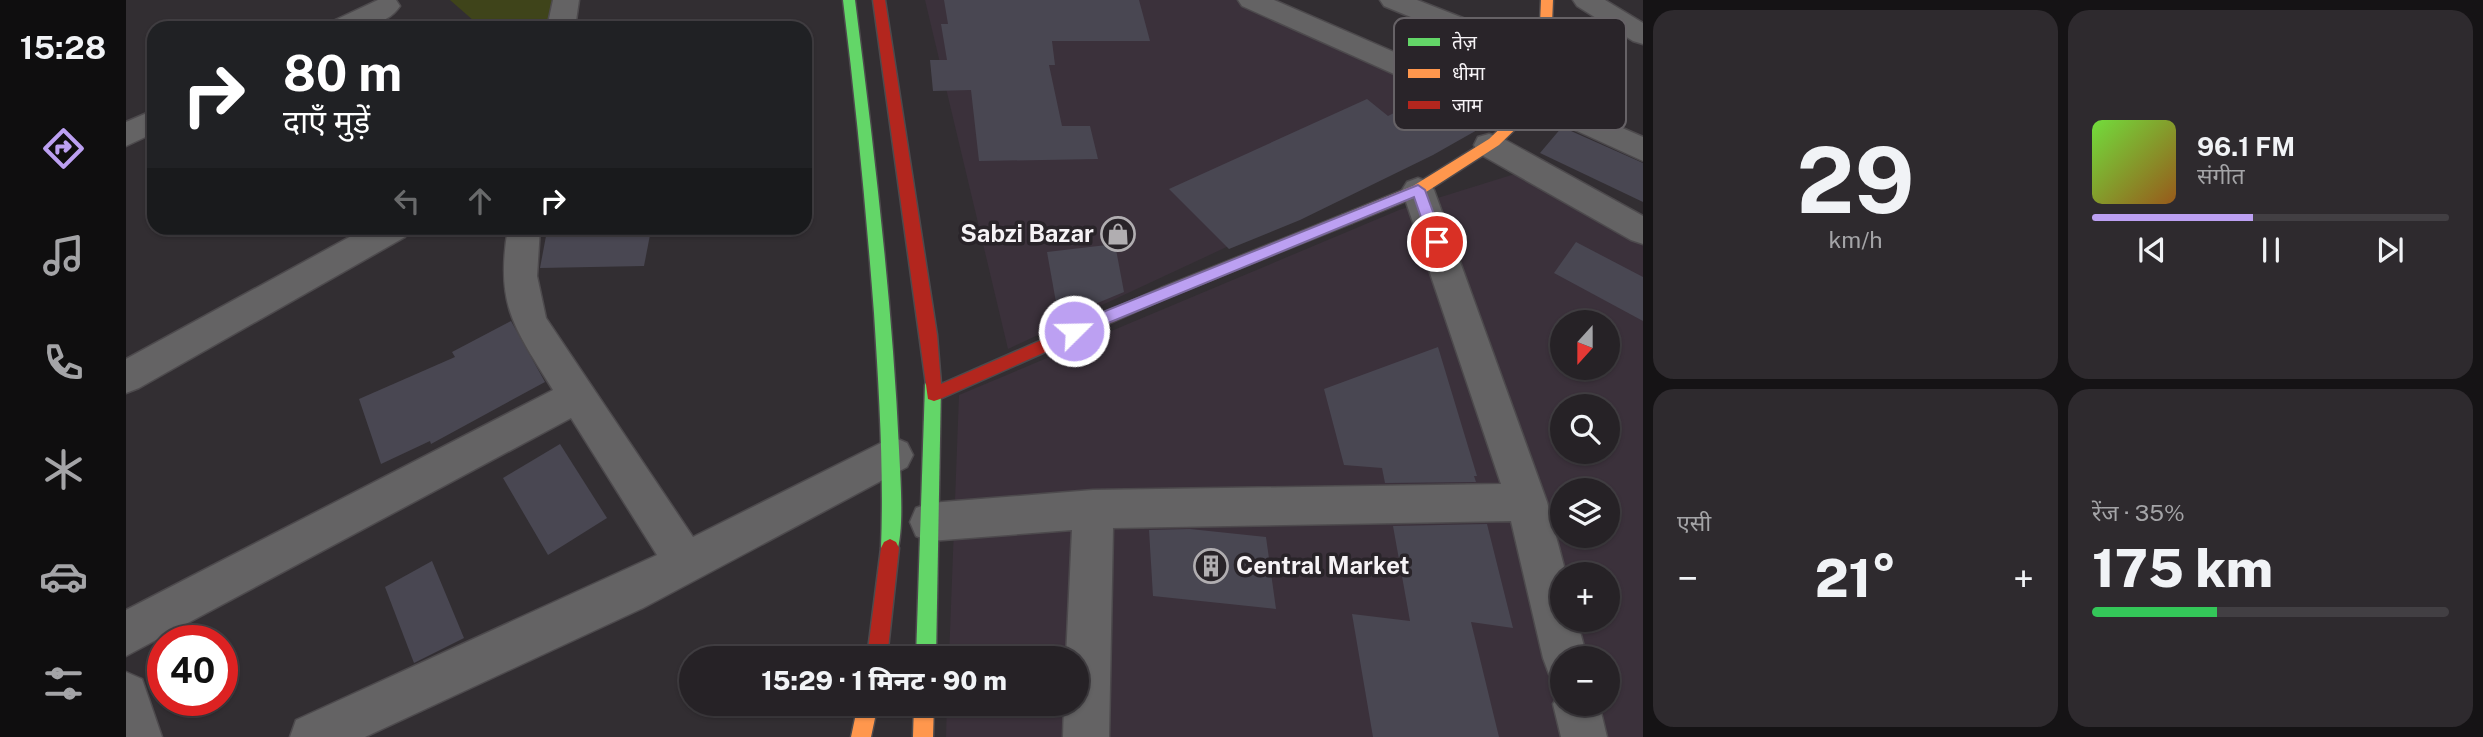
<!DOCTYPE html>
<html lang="hi">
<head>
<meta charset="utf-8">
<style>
	body { margin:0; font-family:"Public Sans","Noto Sans Devanagari",sans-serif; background:#2e2a2e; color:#f1f3f6; height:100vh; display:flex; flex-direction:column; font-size:26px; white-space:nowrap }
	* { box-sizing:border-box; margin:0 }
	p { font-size:23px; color:#a4a4a7 }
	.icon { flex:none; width:38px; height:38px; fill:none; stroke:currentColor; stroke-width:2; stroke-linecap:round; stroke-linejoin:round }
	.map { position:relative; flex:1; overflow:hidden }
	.sheet { display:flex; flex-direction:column; gap:10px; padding:10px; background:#151315; width:840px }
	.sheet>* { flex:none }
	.hud { position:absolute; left:21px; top:21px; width:665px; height:214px; border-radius:21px; box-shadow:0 2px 5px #0004,0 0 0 2px #423f43; background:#202124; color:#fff; overflow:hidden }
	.needle { width:46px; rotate:201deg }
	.controls { position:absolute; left:1424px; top:310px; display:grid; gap:14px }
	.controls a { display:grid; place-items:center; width:70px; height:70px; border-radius:50%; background:#262226; box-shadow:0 2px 5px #0004,0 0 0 2px #423f43; font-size:35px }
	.speed { position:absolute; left:21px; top:625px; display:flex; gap:14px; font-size:35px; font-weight:700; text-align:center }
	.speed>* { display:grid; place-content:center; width:91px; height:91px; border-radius:50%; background:#262226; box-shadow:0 2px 5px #0004,0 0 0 2px #423f43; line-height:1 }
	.speed .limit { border:10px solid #d22; background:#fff; color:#111 }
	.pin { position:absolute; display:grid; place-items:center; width:60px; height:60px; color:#fff; margin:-30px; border:4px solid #fff; border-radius:50%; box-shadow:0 2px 7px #0007 }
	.me { position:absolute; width:77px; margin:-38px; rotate:67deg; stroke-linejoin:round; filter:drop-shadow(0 0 5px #0008) }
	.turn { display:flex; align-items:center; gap:24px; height:147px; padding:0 21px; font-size:32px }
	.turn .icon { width:91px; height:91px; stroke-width:2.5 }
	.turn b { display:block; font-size:49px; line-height:60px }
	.lanes { display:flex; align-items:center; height:66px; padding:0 21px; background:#0003; justify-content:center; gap:35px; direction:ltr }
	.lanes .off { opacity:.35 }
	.big { font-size:52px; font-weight:800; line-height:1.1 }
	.sheet .widget { flex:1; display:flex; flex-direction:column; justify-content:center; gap:10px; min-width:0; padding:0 24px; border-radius:21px; background:#2e2a2e }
	.sheet .dial { align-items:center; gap:0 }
	.dial b { font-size:91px; line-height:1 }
	.song { display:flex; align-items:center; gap:21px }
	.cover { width:84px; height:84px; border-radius:10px; background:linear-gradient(135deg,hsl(100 70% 55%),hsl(30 70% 35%)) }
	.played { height:7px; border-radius:4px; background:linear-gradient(90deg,#bca0f2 45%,#423f43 45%) }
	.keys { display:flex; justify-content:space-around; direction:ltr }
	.heat { display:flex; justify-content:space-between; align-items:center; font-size:38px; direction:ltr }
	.charge { height:10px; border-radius:5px; background:linear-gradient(90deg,#34c759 35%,#423f43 0) }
	.sheet .tiles { flex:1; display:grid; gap:10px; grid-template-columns:repeat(2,1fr) }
	.trip { position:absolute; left:553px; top:646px; width:410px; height:70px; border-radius:35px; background:#262226; box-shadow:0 2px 5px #0004,0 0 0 2px #423f43; font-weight:800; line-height:70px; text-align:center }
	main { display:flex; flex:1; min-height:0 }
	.menu { display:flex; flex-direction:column; width:126px; justify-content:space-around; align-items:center; background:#0f0e0f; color:#a4a4a7 }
	.menu .icon { width:49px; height:49px }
	.menu .active { color:#bca0f2 }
	.menu b { font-size:32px; color:#f1f3f6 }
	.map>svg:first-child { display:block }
</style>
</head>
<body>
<main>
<nav class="menu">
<b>15:28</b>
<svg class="icon active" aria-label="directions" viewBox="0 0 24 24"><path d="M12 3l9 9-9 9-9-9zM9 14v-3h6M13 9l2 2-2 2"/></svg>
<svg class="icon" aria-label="music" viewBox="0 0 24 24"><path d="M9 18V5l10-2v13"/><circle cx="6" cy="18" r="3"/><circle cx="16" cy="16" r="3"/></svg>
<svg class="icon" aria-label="phone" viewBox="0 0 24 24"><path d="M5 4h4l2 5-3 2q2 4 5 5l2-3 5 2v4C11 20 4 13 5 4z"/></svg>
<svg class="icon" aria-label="climate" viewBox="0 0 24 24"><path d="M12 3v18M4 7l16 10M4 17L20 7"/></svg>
<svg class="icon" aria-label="car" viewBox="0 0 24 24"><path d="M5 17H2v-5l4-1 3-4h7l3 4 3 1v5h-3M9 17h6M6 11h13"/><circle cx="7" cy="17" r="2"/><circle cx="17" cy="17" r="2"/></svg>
<svg class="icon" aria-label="filters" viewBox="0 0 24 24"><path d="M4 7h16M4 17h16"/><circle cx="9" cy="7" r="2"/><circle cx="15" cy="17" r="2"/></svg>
</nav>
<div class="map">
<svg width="1517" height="737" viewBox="0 0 1517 737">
	<rect width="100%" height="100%" fill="#322e32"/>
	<!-- built -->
	<g fill="#3b313b" fill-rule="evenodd">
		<path d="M799 0H1121L1375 119 882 349Z"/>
		<path d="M1411 167 1517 222V737H820L821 704H950V658H823L833 395 1273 210ZM1437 322H1482V368H1437ZM1437 406H1482V452H1437ZM1437 490H1482V536H1437ZM1437 574H1482V620H1437ZM1437 658H1482V704H1437Z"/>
	</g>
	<!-- green -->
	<path fill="#3f441a" d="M324 0H429L422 28H356Z"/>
	<!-- building -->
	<g fill="#494752">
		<path d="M818 0H1013L1024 41H926L929 65H923L936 126H964L972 159 853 161 845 90 807 91 804 60H821L815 24H822Z"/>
		<path d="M1306 94 1367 121 1307 155 1174 220 1103 249 1043 189 1241 99 1262 116Z"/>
		<path d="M1436 127 1517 163V202L1414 153Z"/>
		<path d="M524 235 518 266 414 268 420 236Z"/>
		<path d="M1450 242 1517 277V321L1428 273Z"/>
		<path d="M989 244 998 292 933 319 921 252Z"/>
		<path d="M385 321 419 382 305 444 304 441 255 464 233 399 329 357 326 352Z"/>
		<path d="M1312 347 1351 476H1348L1350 482 1259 483 1256 468 1218 465 1198 389Z"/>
		<path d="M434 444 481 518 422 555 377 478Z"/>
		<path d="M1361 524 1387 628 1345 622 1373 737H1247L1226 614 1284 621 1267 526Z"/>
		<path d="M1064 529 1140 537 1150 609 1027 596 1023 530Z"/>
		<path d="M306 561 338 638 288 663 259 587Z"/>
	</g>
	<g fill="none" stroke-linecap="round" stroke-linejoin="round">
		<!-- street casing -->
		<g stroke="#4d4a4d" stroke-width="3">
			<g id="street">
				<path d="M252 0H270L274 6C259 29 225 28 201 28L205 22Z"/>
				<path d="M427 0H453L449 28H421Z"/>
				<path d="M1112 0H1148L1404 111 1408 118 1404 125 1393 128 1382 125 1116 6Z"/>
				<path d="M1254 0H1291L1429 54 1433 61 1429 68 1419 70 1409 68 1258 6Z"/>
				<path d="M1447 0H1479L1517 23V44L1507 41 1451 6Z"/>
				<path d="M1411 91 1517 137V161L1401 108 1396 101 1401 94Z"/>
				<path d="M28 110V133L0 146V122Z"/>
				<path d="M1363 134 1374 137 1517 216V244L1505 240 1352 153 1348 145 1352 137Z"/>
				<path d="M1292 178 1303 182 1308 190 1421 502 1440 574H1437V620H1451L1461 658H1437V679L1423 674 1417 658 1385 521 987 528 983 737H937L938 704H950V658H940L946 530 804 541 790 536 784 522 790 508 804 503 967 490 1375 484 1276 190 1281 182Z"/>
				<path d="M240 228H283L279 237 13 388 0 393V359Z"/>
				<path d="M382 228H414L411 276 420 318 567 537 767 437 781 443 787 455 781 467 517 608 239 737H164L170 720 531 555 445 418 0 656V610L427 390C388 327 369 305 382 228Z"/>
				<path d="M0 672 16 679 36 737H0Z"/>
				<path d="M1437 687V704H1473L1481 737H1435L1427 704Z"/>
			</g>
		</g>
		<!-- fast casing -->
		<g stroke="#4d4a4d" stroke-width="3">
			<g id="fast">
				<path d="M717 0H729C748 149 766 299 773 449 774 473 779 533 770 554L764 557 758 554 755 548C758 469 753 392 748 313 740 209 730 104 717 0Z"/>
				<path d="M807 378 813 380 815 385 810 658H790L799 385 801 380Z"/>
			</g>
		</g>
		<!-- slow casing -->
		<g stroke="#4d4a4d" stroke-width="3">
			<g id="slow">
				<path d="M1415 0H1427L1424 72 1415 104 1373 145 1297 194 1226 223H1216L1214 219 1216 215 1287 186 1363 139 1405 99 1412 72Z"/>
				<path d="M732 704H752L745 737H725Z"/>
				<path d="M788 704H808L807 737H787Z"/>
			</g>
		</g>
		<!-- jam casing -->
		<g stroke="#4d4a4d" stroke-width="3">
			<g id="jam">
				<path d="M747 0H759L811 335 815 384 1035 288 1216 215H1226L1228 219 1226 223 1045 296 814 399 808 401 802 399Z"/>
				<path d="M764 539 770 542 773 548 761 658H741L755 548 758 542Z"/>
			</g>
		</g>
		<!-- street -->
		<use href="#street" fill="#646364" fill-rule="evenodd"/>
		<!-- fast -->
		<use href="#fast" fill="#63d668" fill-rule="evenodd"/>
		<!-- slow -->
		<use href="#slow" fill="#ff974d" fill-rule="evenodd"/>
		<!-- jam -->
		<use href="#jam" fill="#b3261e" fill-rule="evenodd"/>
	</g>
	<!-- route -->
	<path fill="#bca0f2" stroke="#7a689d" stroke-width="2" d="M1292 185 1299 190 1318 242 1316 246H1305L1288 197 953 335 948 337 940 331 942 326Z"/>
	<!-- icons -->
	<defs>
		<g id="shop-ring" transform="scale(1.75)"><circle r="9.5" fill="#292429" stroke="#b1aeb1" stroke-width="1.5"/><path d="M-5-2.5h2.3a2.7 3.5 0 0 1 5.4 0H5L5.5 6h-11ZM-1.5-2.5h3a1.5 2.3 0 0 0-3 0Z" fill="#b1aeb1"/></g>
		<g id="building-ring" transform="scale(1.75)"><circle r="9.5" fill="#292429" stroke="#b1aeb1" stroke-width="1.5"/><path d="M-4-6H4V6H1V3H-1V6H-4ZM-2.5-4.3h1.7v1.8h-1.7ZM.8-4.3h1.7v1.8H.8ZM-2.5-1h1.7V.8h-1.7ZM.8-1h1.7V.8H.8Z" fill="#b1aeb1"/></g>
	</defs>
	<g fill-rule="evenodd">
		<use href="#shop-ring" x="992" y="234"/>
		<use href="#building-ring" x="1085" y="566"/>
	</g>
	<g text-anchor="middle" stroke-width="7" stroke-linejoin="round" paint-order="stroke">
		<!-- poi labels -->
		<g font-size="24" font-weight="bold" fill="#f6f3f6" stroke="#292429" text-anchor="end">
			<text x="968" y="242">Sabzi Bazar</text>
			<text x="1110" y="574" text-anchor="start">Central Market</text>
		</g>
	</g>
	<!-- legend -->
	<rect x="1268" y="18" width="232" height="112" rx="10" fill="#292429" stroke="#666266" stroke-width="2"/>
	<rect x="1282" y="38" width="32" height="8" fill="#63d668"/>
	<rect x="1282" y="69" width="32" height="9" fill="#ff974d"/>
	<rect x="1282" y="101" width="32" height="8" fill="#b3261e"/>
	<g font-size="19" fill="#f6f3f6">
		<text x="1326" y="49">तेज़</text>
		<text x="1326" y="80">धीमा</text>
		<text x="1326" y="112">जाम</text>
	</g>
</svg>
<div class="controls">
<a><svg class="needle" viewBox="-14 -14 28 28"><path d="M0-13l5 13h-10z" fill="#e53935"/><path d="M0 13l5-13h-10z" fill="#a4a4a7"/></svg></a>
<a><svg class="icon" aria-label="search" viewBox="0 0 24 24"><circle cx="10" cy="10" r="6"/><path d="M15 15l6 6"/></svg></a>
<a><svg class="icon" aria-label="layers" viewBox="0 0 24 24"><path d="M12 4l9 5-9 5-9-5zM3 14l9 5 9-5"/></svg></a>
<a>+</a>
<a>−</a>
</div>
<div class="speed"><div class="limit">40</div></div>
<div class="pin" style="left:1311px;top:242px;background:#d93025"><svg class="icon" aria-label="arrive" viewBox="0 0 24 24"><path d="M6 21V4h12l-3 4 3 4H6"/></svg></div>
<svg class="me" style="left:948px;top:331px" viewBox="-20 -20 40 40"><circle r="17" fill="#bca0f2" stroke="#fff" stroke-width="3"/><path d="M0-11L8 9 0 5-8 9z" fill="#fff"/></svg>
<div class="trip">15:29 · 1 मिनट · 90 m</div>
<div class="hud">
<div class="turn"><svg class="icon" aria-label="right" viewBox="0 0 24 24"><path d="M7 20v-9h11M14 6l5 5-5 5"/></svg><div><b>80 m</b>दाएँ मुड़ें</div></div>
<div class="lanes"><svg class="icon off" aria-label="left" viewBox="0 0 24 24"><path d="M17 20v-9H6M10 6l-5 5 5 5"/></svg><svg class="icon off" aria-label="ahead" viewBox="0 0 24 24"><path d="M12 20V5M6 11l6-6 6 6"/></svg><svg class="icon" aria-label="right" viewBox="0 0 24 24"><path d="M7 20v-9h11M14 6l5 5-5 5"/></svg></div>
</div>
</div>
<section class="sheet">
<div class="tiles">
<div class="widget dial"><b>29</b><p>km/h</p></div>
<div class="widget">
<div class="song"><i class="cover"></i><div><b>96.1 FM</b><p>संगीत</p></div></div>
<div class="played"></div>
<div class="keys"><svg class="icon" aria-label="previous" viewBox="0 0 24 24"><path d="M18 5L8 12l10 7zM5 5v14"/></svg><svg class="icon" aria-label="pause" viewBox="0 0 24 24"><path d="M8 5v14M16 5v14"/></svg><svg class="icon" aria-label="next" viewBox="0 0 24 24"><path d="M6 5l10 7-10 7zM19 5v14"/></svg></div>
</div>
<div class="widget"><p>एसी</p>
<div class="heat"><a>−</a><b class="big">21°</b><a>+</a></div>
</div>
<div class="widget"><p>रेंज · 35%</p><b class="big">175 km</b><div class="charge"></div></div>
</div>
</section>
</main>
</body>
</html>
